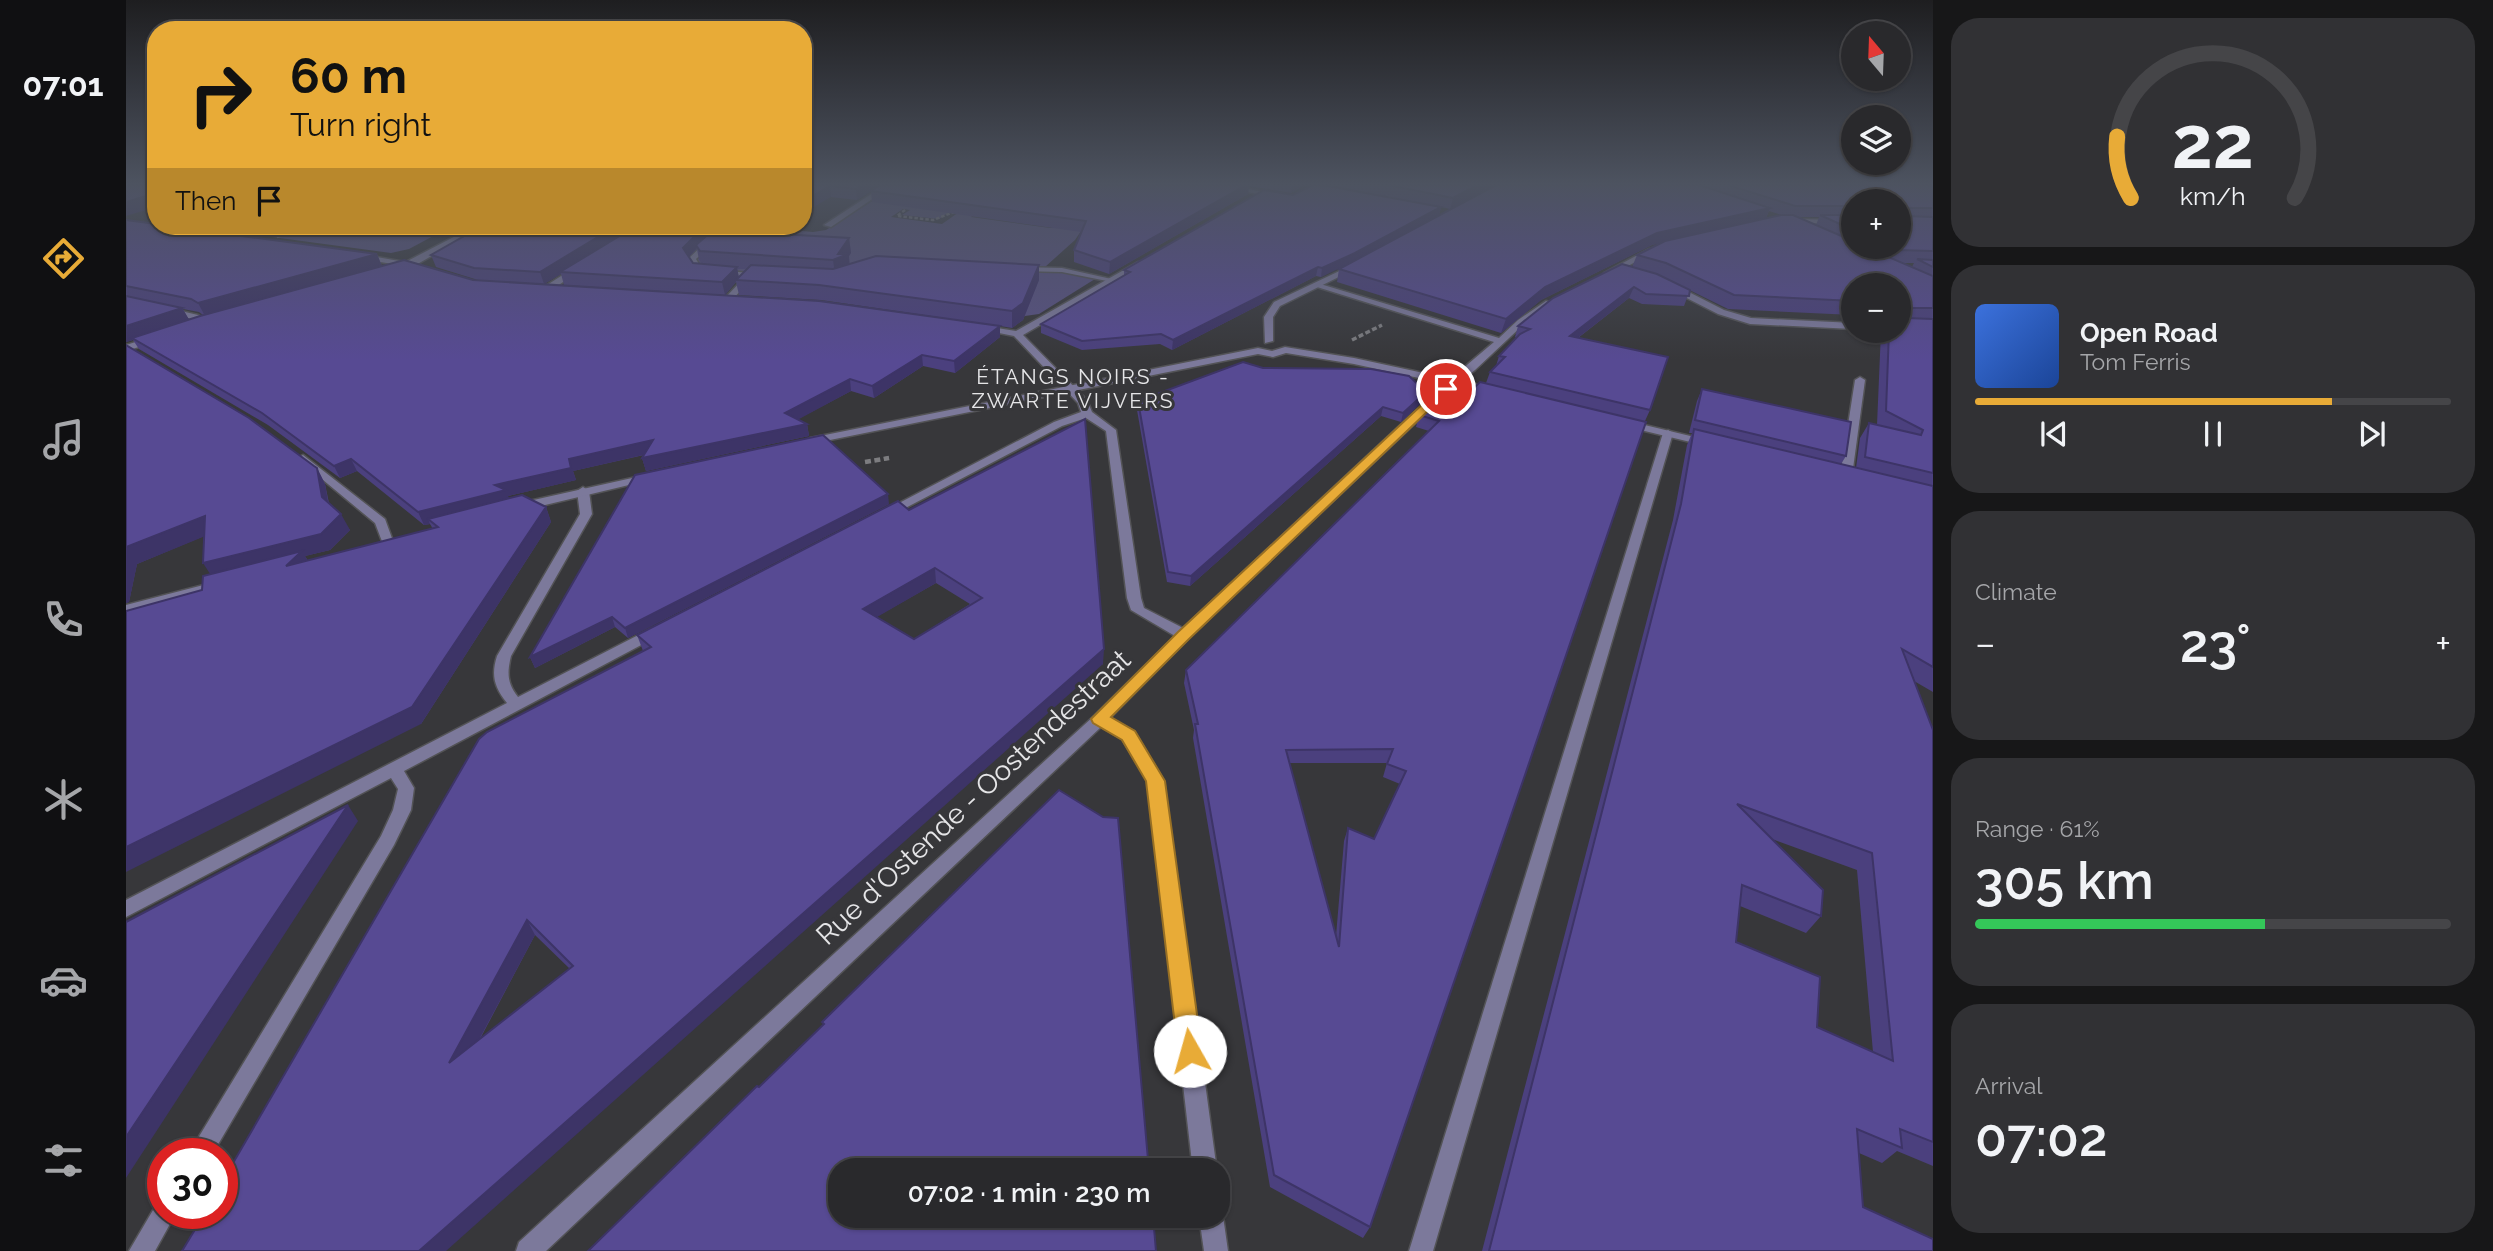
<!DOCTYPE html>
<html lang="en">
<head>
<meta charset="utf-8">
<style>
	body { margin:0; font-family:Raleway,sans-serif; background:#313134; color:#f1f3f6; height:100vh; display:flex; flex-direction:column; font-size:26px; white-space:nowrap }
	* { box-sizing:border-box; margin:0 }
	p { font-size:23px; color:#a5a6a9 }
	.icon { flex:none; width:38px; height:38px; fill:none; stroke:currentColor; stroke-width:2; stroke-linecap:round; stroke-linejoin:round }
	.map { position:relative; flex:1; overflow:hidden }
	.panel { display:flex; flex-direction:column; gap:18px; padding:18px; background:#171718; width:560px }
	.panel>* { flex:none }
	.top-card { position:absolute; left:21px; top:21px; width:665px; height:214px; border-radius:28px; box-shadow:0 2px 5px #0004,0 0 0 2px #454548; background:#e8ab37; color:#111; overflow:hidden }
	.needle { width:46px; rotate:341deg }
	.fabs { position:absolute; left:1715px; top:21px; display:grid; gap:14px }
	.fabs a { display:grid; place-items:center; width:70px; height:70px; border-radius:50%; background:#29292c; box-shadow:0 2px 5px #0004,0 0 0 2px #454548; font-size:35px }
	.speed { position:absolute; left:21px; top:1138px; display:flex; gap:14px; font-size:35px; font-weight:700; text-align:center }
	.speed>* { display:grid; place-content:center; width:91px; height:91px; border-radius:50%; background:#29292c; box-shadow:0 2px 5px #0004,0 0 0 2px #454548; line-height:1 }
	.speed .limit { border:10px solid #d22; background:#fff; color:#111 }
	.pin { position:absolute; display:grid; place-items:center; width:60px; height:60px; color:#fff; margin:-30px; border:4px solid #fff; border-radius:50%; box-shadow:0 2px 7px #0007 }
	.me { position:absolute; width:77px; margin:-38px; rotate:353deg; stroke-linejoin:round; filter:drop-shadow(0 0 5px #0008) }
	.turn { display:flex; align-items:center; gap:24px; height:147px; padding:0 28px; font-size:32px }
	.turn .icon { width:91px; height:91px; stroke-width:2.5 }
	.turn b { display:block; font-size:49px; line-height:60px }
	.then { display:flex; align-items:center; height:66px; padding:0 28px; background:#0003; gap:14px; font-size:26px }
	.big { font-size:52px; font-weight:600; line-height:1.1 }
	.panel .widget { flex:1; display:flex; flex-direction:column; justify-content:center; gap:10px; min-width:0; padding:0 24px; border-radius:28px; background:#313134 }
	.panel .dial { align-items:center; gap:0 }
	.dial svg { height:182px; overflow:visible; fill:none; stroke:#454548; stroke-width:7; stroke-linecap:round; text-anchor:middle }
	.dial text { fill:#f1f3f6; stroke:none }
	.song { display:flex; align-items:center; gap:21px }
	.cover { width:84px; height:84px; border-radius:10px; background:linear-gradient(135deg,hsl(220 70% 55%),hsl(220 70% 35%)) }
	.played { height:7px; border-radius:4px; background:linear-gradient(90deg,#e8ab37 75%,#454548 75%) }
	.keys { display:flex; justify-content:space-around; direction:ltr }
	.heat { display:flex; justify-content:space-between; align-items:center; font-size:38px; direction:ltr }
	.charge { height:10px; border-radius:5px; background:linear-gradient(90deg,#34c759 61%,#454548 0) }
	.trip { position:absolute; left:702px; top:1158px; width:402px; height:70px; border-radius:28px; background:#29292c; box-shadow:0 2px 5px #0004,0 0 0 2px #454548; font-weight:600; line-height:70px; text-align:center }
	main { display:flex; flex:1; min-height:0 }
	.tabs { display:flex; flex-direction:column; width:126px; justify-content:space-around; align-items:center; background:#101012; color:#a5a6a9 }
	.tabs .icon { width:49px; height:49px }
	.tabs .current { color:#e8ab37 }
	.tabs b { font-size:32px; color:#f1f3f6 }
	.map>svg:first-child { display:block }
</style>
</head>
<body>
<main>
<nav class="tabs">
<b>07:01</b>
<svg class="icon current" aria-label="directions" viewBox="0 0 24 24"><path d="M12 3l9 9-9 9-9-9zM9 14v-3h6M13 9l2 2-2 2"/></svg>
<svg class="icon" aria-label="music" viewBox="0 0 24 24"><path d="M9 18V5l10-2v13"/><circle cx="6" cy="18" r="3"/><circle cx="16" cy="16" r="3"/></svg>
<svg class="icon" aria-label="phone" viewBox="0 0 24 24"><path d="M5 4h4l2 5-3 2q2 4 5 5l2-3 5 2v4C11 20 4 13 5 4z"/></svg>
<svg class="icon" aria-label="climate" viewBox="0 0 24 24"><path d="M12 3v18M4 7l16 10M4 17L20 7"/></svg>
<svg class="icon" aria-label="car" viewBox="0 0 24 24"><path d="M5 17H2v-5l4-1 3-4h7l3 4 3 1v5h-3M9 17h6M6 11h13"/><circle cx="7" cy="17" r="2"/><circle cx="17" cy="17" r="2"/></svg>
<svg class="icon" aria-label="filters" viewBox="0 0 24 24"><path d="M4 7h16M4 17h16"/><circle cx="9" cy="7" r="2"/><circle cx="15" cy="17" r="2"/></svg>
</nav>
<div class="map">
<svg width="1807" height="1251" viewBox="0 0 1807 1251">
	<rect width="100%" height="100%" fill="#37373a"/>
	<!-- green -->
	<g fill="#585183">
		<path d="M772 185 839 201 813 219 776 215 784 210 777 209 765 217 816 224 846 203 848 214 845 217 924 228 959 225 949 240 919 267 969 279 913 314 877 319 643 280 534 269 569 261 586 247 567 244 584 226H621L687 232 700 230Z"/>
		<path d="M65 226H326L283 249 265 253Z"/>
	</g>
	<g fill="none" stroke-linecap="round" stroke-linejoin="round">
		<!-- service casing -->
		<g stroke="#535356" stroke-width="3">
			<g id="service">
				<path d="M759 185H767L705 227 698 225Z"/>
				<path d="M583 239 590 241 570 259 576 269 625 273 629 275 605 301 598 299 619 277 570 273 562 259Z"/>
				<path d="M892 267 936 268 990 280 986 282 936 272 895 271H892Z"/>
			</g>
		</g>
		<!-- pedestrian casing -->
		<g stroke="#535356" stroke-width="3">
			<g id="pedestrian">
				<path d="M1545 286H1551L1598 310 1625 318 1727 323V329L1624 324 1592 314 1545 290Z"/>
				<path d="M1734 377 1739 380 1726 476 1720 479 1714 476 1729 380Z"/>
			</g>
		</g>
		<!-- minor casing -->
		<g stroke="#535356" stroke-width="3">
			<g id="minor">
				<path d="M1104 185 1156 196 1153 198 1106 189 1103 187Z"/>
				<path d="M1666 219 1727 220V224L1663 223V219Z"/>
				<path d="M1523 249 1530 251 1485 275 1478 273Z"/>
				<path d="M234 254 290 264 294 266 290 268 231 258V254Z"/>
				<path d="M1012 262 1019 264 897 335 961 400 966 412 990 430 1015 598 1018 608 1057 628 1315 387 1368 342 1191 287V283L1373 338 1392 320 1420 301 1427 303 1398 324 1349 370 1323 391 1063 638 984 718 1008 731 1038 781 1091 1171H1067L1022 781 996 739 975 727 420 1251H390L393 1242 969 715 1049 636 1005 610 1001 598 980 431 960 418 936 426 766 515 762 516 756 512 928 422 955 412 952 403 888 336 853 329 858 326 890 331Z"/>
				<path d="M449 267 456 269 424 291H418V287Z"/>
				<path d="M42 308 72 315 83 322 79 325 66 319 39 313 38 311Z"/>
				<path d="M1542 430 1547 433 1307 1251H1283L1537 433Z"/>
				<path d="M177 455 259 519 267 541 265 544H257L249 523 173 460 171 458Z"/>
				<path d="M457 487 463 491 466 514 385 656C381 673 381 683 392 697L524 629 529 627 536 632 534 635 278 771 288 788 285 810 268 845 87 1153H63L255 836 267 810 272 789 265 778 0 917V900L381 703C368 687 365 675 371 656L454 514 451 491Z"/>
				<path d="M37 1202V1213H50L29 1251H3L30 1205Z"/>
				<path d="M1092 1207 1097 1216 1102 1251H1078L1073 1216H1092Z"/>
			</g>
		</g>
		<!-- tertiary casing -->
		<g stroke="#535356" stroke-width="3">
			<g id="tertiary">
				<path d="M349 226H358L288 266 270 271 266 269Z"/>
				<path d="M1224 266 1231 268 1154 306 1147 317V341L1139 343 1138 317 1148 302Z"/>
				<path d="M29 336 32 337V341L0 351V345Z"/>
				<path d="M1159 347 1228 358 1367 388 1372 391 1367 394 1228 364 1160 353 1147 357 1132 354 684 444 679 441 684 438 1132 348 1146 351Z"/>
				<path d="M1502 421 1585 441 1586 443 1581 446 1498 426V422Z"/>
				<path d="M524 474 530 477 528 479 394 511 388 507 394 503Z"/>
				<path d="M93 581 98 582 100 585 98 588 0 613V605Z"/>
			</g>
		</g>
		<!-- path-far2 -->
		<g stroke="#7d7d80" stroke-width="2.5" stroke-dasharray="3.5 2" stroke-linecap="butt">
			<path d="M779 210 771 216 807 220 828 212"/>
			<path d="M27 221 30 220"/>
			<path d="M146 226 232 236"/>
			<path d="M151 237 181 226"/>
		</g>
		<!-- path-far1 -->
		<g stroke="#7d7d80" stroke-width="3.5" stroke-dasharray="5 2.5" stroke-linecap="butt">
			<path d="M1226 340 1256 325"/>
			<path d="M758 459 763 458"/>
		</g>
		<!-- path -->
		<path stroke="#7d7d80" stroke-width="4.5" stroke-dasharray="6 3.5" stroke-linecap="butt" d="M739 462 763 458"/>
		<!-- service -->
		<use href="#service" fill="#7c799b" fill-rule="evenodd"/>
		<!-- pedestrian -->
		<use href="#pedestrian" fill="#7c799b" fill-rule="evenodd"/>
		<!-- minor -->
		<use href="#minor" fill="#7c799b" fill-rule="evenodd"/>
		<!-- tertiary -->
		<use href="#tertiary" fill="#7c799b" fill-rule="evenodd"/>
	</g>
	<!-- wall -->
	<g fill="#4b407e" fill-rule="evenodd">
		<path d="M677 185H1175V187L1165 193 1123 186 1122 194 983 274 948 262V250L955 232 746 202 745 191 731 200 705 197Z"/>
		<path d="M1204 185H1368L1324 209 1315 207 1313 215 1195 277 1190 276 1046 350 1034 344 956 350 915 333V324L998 275V270L1167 195 1307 206Z"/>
		<path d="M1370 185H1807V692L1788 681 1807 730V1166L1771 1151 1756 1163 1733 1153 1737 1207 1807 1251H1356L1547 520 1561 445 1566 433H1563L1571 401 1576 389 1720 456 1715 464 1730 468 1734 438 1743 423 1751 425 1755 331H1773V285H1727V315L1602 309 1533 275 1564 290 1558 306 1516 304 1503 298 1452 338 1524 410 1519 421 1244 1227 1237 1238 1144 1187 1067 738 1068 730 1058 683 1060 670 1303 431 1290 427 1293 415 1326 409 1360 383 1364 372 1370 366 1373 356 1391 338 1389 337 1392 326 1506 267 1511 255 1537 242 1526 245 1415 300 1375 333 1211 282 1213 269ZM1727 201H1773V247H1727ZM1643 211 1656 215 1640 218ZM1673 217H1693L1690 225ZM1776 263H1788L1786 267ZM1163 763H1261L1257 777 1274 784 1248 839 1222 828 1218 841 1210 936ZM1646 839 1731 870 1747 1052 1691 1027 1610 942 1614 906 1680 933 1695 916Z"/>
		<path d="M0 220 251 254 256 266 347 280 819 318 695 300 613 295 610 282 599 295 438 285 435 274 418 284 352 280 310 267 305 255 356 226H656L642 234 723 238 725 253 723 256V264L913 280 897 320 886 328 874 326V337L829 373 797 366 748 398 725 391 672 419 681 424 683 436 520 471 516 458 518 455 447 471 450 480 382 496 383 499 420 507 425 522 295 724 76 590 85 574 78 536 11 564 3 602 0 603V345L191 468 199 484 203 503 224 530 204 550 179 556 182 561 307 529 304 524 298 525 231 471 214 478 142 425 13 349 7 340 0 342ZM582 226 590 228 583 234ZM571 249 573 260 576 264 567 263 563 257ZM611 269H621L613 277ZM57 309 73 312 77 315 63 320Z"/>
		<path d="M1137 368 1300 392 1298 400 1275 422 1255 416 1064 586 1041 582 1011 410 1012 401Z"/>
		<path d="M509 475 763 504 502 638 489 627 409 668 404 657Z"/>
		<path d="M783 510 977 664 56 1251 517 651 511 635ZM810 583 844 604 788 639 750 617ZM409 935 444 969 354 1039Z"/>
	</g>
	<!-- shaded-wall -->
	<g fill="#3d3467">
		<path d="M736 185H755L731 200 730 189Z"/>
		<path d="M1120 185H1123L1122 194 983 274 984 262Z"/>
		<path d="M1166 185H1175V187L1165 193Z"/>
		<path d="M1351 185H1368L1324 209 1327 198Z"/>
		<path d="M704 186 705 197 677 213V201Z"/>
		<path d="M30 193V207L0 216V202Z"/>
		<path d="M1315 207 1313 215 1227 262 1195 277 1196 268Z"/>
		<path d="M1644 208 1639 220 1526 245 1415 300 1375 333 1380 319 1419 287 1531 233Z"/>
		<path d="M490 226H512L434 272 435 274 418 284 414 272Z"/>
		<path d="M579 226H582L584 235 570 245 571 248 560 260 557 248Z"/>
		<path d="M640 226H656L642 234Z"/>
		<path d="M723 238 725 253 723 256 724 269 709 275 707 260Z"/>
		<path d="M251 254 256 267 79 316 72 303Z"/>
		<path d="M913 265V280L897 320 886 328V311Z"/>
		<path d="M611 267 613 279 610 280V282L599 295 596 282Z"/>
		<path d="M1192 267 1190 276 1046 350 1047 340Z"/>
		<path d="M1508 287 1503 298 1440 347 1444 336Z"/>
		<path d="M56 308 64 321 6 338 7 340 0 342V326Z"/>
		<path d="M874 326V337L829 373 828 361Z"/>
		<path d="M796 355 797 366 748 398 746 386Z"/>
		<path d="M724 379 725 391 662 425 659 413Z"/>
		<path d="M1300 392 1298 400 1275 422 1277 413Z"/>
		<path d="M1257 407 1255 416 1064 586 1065 576Z"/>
		<path d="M681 424 683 436 520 471 516 458Z"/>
		<path d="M527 440 530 452 447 471 450 480 382 496 385 503 302 519 304 524 298 525 292 512 443 459Z"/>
		<path d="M225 459 231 471 214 478 208 466Z"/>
		<path d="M191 468 199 484 204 513 196 497Z"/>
		<path d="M762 494 763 504 502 638 499 628Z"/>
		<path d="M420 507 425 522 295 724 0 872V847Z"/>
		<path d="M215 514 224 530 204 550 179 556 186 567 88 580 77 563Z"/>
		<path d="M79 516 89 532 11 564 3 602 0 603V547Z"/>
		<path d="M809 568 810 583 739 624 737 609Z"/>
		<path d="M486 617 489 627 409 668 404 657Z"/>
		<path d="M978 649 977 664 320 1251H293Z"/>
		<path d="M222 805 232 821 0 1178V1137Z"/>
		<path d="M401 920 409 935 333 1077 323 1063Z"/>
	</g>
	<!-- building -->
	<g fill="#574a93" stroke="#3d3467" stroke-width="2" fill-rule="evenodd">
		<path d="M0 185H30V193L0 202Z"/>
		<path d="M677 185H736L730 189 704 186 677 201Z"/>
		<path d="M754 185H1120L984 262 948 250 960 221 745 191Z"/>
		<path d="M1187 185H1196L1315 207 1229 253 1196 268 1192 267 1047 340 1035 334 956 341 915 324 1004 272 998 270 1138 190 1167 195Z"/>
		<path d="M1262 185H1351L1327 198Z"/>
		<path d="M1370 185H1573L1644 208 1531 233 1419 287 1380 319 1213 269Z"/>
		<path d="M1602 185H1803L1807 187V208H1777L1779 216 1807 217V251L1770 250 1763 247H1773V201H1727V206H1669Z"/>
		<path d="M1655 215H1667L1727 241V247H1739L1807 276V308H1779L1781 318 1807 319V473L1739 457 1743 423 1795 435 1797 430 1760 411 1763 331H1773V285H1727V301L1608 295 1540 263 1511 255 1539 241Z"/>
		<path d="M1694 215H1727V230Z"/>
		<path d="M0 220 30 224V226H41L251 254 72 303 65 299 0 286Z"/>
		<path d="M356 226H490L414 272 348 268 305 255Z"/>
		<path d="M510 226H579L557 248 567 263 611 267 596 282 434 272Z"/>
		<path d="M592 226H607L625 228 617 232 723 238 712 254H722L707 260 574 251 570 245Z"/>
		<path d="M750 256 913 265 897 303 886 311 693 285 610 280 625 265 707 269Z"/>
		<path d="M1791 259 1807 260V267Z"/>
		<path d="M278 260 347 280 693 301 874 326 828 361 796 355 746 386 724 379 659 413 681 424 516 458 527 440 443 459 445 468 369 485 380 490 292 512 225 459 208 466 136 413 6 338 74 316Z"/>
		<path d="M1496 264 1531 274 1564 290 1563 296 1520 294 1508 287 1444 336 1542 357 1524 410 1364 372 1379 357 1373 356 1394 334 1404 329 1392 326 1427 298Z"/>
		<path d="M0 296 56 308 0 326Z"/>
		<path d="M0 345 123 418 188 466 191 468 196 497 215 514 195 534 77 563 79 516 0 547Z"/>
		<path d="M1117 362 1137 368 1245 369 1283 376 1300 392 1277 413 1257 407 1065 576 1042 572 1012 401Z"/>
		<path d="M1354 382 1520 422 1244 1227 1148 1175 1069 724H1072L1060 670 1313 421 1293 415 1311 398 1326 409ZM1267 749 1261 764 1280 771 1248 839 1222 828 1213 947 1160 750Z"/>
		<path d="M1576 389 1725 422 1720 456 1569 420Z"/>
		<path d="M959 419 978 649 293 1251H56L79 1213H96V1182L353 739 361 732 525 647 511 635 772 501 783 510ZM809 568 856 598 788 639 737 609ZM401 920 447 966 323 1063Z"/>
		<path d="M1568 429 1807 486V667L1776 649 1807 730V1142L1774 1129 1776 1148 1731 1129 1737 1207 1807 1239V1251H1363L1555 504ZM1611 804 1746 853 1767 1061 1691 1027 1694 977 1610 942 1616 885 1695 916 1697 890Z"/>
		<path d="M697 435 762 494 499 628 486 617 404 657 509 475Z"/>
		<path d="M396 495 420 507 286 707 0 847V611L76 590 77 576 176 551 160 566 312 527 302 519Z"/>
		<path d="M933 790 977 817 992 818 1023 1171H714V1216H1027L1030 1251H462L631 1086 633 1087 698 1024 696 1022Z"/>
		<path d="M222 805 0 1137V922Z"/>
	</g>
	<!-- sky -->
	<linearGradient id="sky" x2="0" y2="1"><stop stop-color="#1e1e20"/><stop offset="0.51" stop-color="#4d5360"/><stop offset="1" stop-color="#4d5360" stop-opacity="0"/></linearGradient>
	<rect width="1807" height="360" fill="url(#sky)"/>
	<!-- route -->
	<path fill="#e8ab37" stroke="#976f24" stroke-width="2" d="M1315 387 1325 389 1063 639 985 717 1009 731 1039 781 1076 1051 1072 1059 1064 1062 1056 1059 1052 1051 1020 781 996 740 967 723 965 719 1052 632Z"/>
	<g text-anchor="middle" stroke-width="6" stroke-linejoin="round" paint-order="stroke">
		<!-- far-neighbourhood labels -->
		<g font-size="21" letter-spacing="2" fill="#e5e5e7" stroke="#37373a">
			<text x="947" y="384">ÉTANGS NOIRS -<tspan x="947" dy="24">ZWARTE VIJVERS</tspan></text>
		</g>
		<!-- near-street labels -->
		<g font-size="28" fill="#e5e5e7" stroke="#37373a">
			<text transform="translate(847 797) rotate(-43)" y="10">Rue d'Ostende - Oostendestraat</text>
		</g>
	</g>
</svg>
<div class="fabs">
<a><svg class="needle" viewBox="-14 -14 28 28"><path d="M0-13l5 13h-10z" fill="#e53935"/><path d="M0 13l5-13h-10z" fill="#a5a6a9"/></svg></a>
<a><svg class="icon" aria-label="layers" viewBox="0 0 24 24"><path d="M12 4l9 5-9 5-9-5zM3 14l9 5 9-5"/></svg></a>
<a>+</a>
<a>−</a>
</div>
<div class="speed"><div class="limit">30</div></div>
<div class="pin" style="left:1320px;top:389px;background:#d93025"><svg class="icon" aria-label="arrive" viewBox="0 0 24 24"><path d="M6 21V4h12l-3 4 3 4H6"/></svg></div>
<svg class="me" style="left:1064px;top:1051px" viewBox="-20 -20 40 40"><circle r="19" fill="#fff"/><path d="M0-13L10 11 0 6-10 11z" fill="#e8ab37"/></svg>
<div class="trip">07:02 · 1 min · 230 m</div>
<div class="top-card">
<div class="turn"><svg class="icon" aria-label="right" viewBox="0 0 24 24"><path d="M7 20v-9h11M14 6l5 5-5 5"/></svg><div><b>60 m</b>Turn right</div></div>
<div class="then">Then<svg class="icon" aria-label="arrive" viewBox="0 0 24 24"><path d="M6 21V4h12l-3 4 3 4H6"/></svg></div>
</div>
</div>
<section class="panel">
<div class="widget dial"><svg viewBox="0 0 100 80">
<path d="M14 69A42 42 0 1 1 86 69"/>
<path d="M14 69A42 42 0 0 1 8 42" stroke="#e8ab37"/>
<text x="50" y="56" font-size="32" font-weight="700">22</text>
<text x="50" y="72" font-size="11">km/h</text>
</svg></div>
<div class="widget">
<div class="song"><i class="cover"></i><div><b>Open Road</b><p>Tom Ferris</p></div></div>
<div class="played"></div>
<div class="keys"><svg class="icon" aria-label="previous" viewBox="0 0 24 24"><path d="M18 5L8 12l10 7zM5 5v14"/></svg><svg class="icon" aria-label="pause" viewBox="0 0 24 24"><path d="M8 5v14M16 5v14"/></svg><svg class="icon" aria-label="next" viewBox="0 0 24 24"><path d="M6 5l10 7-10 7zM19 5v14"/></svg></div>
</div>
<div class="widget"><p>Climate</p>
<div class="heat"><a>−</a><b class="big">23°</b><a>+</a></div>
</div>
<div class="widget"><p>Range · 61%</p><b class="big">305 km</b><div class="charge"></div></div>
<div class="widget"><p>Arrival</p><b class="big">07:02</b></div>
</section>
</main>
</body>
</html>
